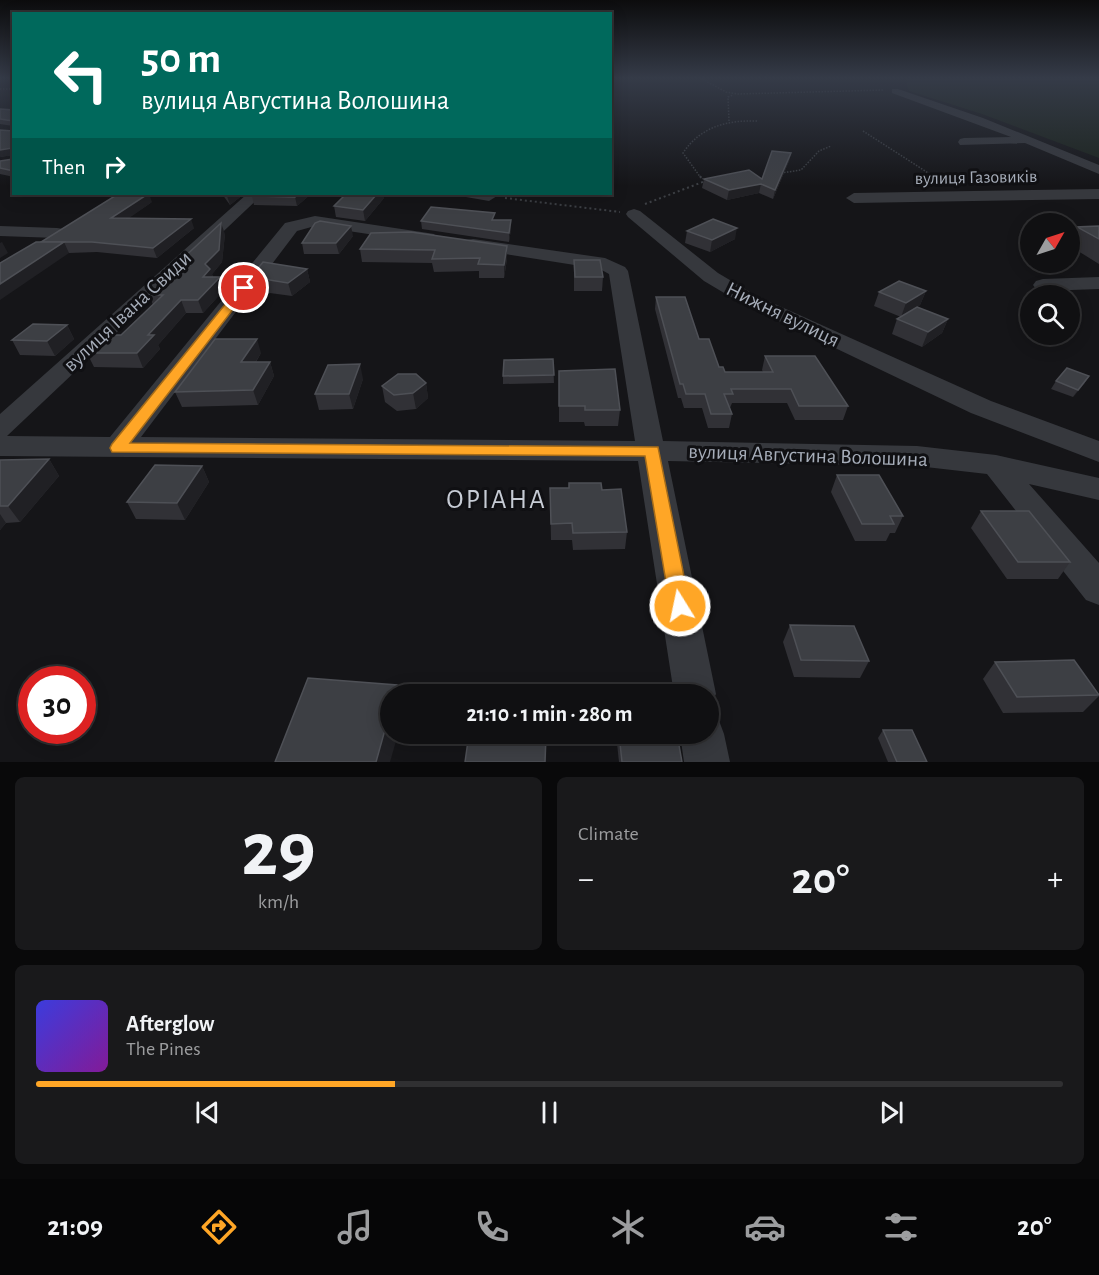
<!DOCTYPE html>
<html lang="en">
<head>
<meta charset="utf-8">
<style>
	body { margin:0; font-family:"Alegreya Sans",sans-serif; background:#19191b; color:#f1f3f6; height:100vh; display:flex; flex-direction:column; font-size:22px; white-space:nowrap }
	* { box-sizing:border-box; margin:0 }
	p { font-size:20px; color:#9c9d9f }
	.icon { flex:none; width:33px; height:33px; fill:none; stroke:currentColor; stroke-width:2; stroke-linecap:round; stroke-linejoin:round }
	.map { position:relative; height:762px; overflow:hidden }
	.sheet { display:flex; flex-direction:column; gap:15px; padding:15px; background:#09090a; flex:1 }
	.sheet>* { flex:none }
	.banner { position:absolute; left:12px; top:12px; width:600px; height:183px; border-radius:0px; box-shadow:0 3px 15px #0003,0 0 0 2px #303032; background:#00695c; color:#fff; overflow:hidden }
	.needle { width:39px; rotate:51deg }
	.fabs { position:absolute; left:1020px; top:213px; display:grid; gap:12px }
	.fabs a { display:grid; place-items:center; width:60px; height:60px; border-radius:50%; background:#101012; box-shadow:0 3px 15px #0003,0 0 0 2px #303032; font-size:30px }
	.speed { position:absolute; left:18px; top:666px; display:flex; gap:12px; font-size:30px; font-weight:700; text-align:center }
	.speed>* { display:grid; place-content:center; width:78px; height:78px; border-radius:50%; background:#101012; box-shadow:0 3px 15px #0003,0 0 0 2px #303032; line-height:1 }
	.speed .limit { border:9px solid #d22; background:#fff; color:#111 }
	.pin { position:absolute; display:grid; place-items:center; width:51px; height:51px; color:#fff; margin:-26px; border:3px solid #fff; border-radius:50%; box-shadow:0 2px 6px #0007 }
	.me { position:absolute; width:66px; margin:-33px; rotate:350deg; stroke-linejoin:round; filter:drop-shadow(0 0 4px #0008) }
	.turn { display:flex; align-items:center; gap:21px; height:126px; padding:0 30px; font-size:27px }
	.turn .icon { width:78px; height:78px; stroke-width:2.5 }
	.turn b { display:block; font-size:42px; line-height:51px }
	.then { display:flex; align-items:center; height:57px; padding:0 30px; background:#0003; gap:12px; font-size:22px }
	.big { font-size:45px; font-weight:700; line-height:1.1 }
	.sheet .card { flex:1; display:flex; flex-direction:column; justify-content:center; gap:9px; min-width:0; padding:0 21px; border-radius:9px; background:#19191b }
	.sheet .dial { align-items:center; gap:0 }
	.dial b { font-size:78px; line-height:1 }
	.song { display:flex; align-items:center; gap:18px }
	.cover { width:72px; height:72px; border-radius:9px; background:linear-gradient(135deg,hsl(240 70% 55%),hsl(290 70% 35%)) }
	.played { height:6px; border-radius:3px; background:linear-gradient(90deg,#ffa626 35%,#303032 35%) }
	.keys { display:flex; justify-content:space-around; direction:ltr }
	.heat { display:flex; justify-content:space-between; align-items:center; font-size:33px; direction:ltr }
	.sheet .tiles { flex:1; display:grid; gap:15px; grid-template-columns:1fr 1fr }
	.card:last-child { grid-column:span 2 }
	.trip { position:absolute; left:380px; top:684px; width:339px; height:60px; border-radius:30px; background:#101012; box-shadow:0 3px 15px #0003,0 0 0 2px #303032; font-weight:700; line-height:60px; text-align:center }
	.tab-bar { display:flex; height:96px; justify-content:space-around; align-items:center; background:#060607; color:#9c9d9f }
	.tab-bar .icon { width:42px; height:42px }
	.tab-bar .current { color:#ffa626 }
	.tab-bar b { font-size:27px; color:#f1f3f6 }
	.map>svg:first-child { display:block }
</style>
</head>
<body>
<div class="map">
<svg width="1099" height="762" viewBox="0 0 1099 762">
	<rect width="100%" height="100%" fill="#151518"/>
	<!-- green -->
	<path fill="#1b231c" d="M906 79H1099V158L982 114 909 91Z"/>
	<g fill="none" stroke-linecap="round" stroke-linejoin="round">
		<!-- path-far1 -->
		<g stroke="#3c3f44" stroke-width="1.5" stroke-dasharray="1.5 1.5" stroke-linecap="butt">
			<path d="M702 79 726 92 737 94 884 90"/>
			<path d="M0 89H14"/>
			<path d="M729 121 728 97 733 95"/>
			<path d="M863 131 936 178"/>
			<path d="M781 173 801 170 819 151 831 146"/>
			<path d="M701 178 683 153C701 126 728 120 758 121"/>
		</g>
		<!-- path -->
		<g stroke="#3c3f44" stroke-width="2" stroke-dasharray="2 3" stroke-linecap="butt">
			<path d="M700 176 703 180"/>
			<path d="M934 176 941 181"/>
			<path d="M505 198 620 212"/>
			<path d="M645 204 708 180"/>
		</g>
		<!-- minor -->
		<g fill="#36383d" fill-rule="evenodd">
			<path d="M892 89H898L983 118 1099 165V174L1025 143 960 145 958 142 960 139 964 138 1011 137 892 93Z"/>
			<path d="M1099 189V199L854 203 846 198 854 193Z"/>
			<path d="M247 194H263L7 436 110 437 285 223 315 216 428 233 434 234 437 238 434 242 428 243 315 226 297 231 141 437 635 441 609 274 600 269 473 249 467 248 464 244 467 240 473 239 605 258 625 267 628 271 663 441 917 446 996 455 1099 478V500L1029 484 1099 563V605L1086 600 987 474 917 466 668 461 716 694 708 710V694H674L638 461 0 456V414Z"/>
			<path d="M463 194H495L497 196 489 201 466 197Z"/>
			<path d="M634 209 640 211 718 273 755 295 991 401 1099 441V462L971 413 741 303 704 281 628 217 626 214 628 211Z"/>
			<path d="M0 226 57 228 63 229 66 233 63 237 57 238 0 236Z"/>
			<path d="M1099 277V289L1043 291 1036 289 1033 285 1036 281 1043 279Z"/>
			<path d="M708 714 718 718 724 734 730 762H684L680 734H708Z"/>
		</g>
	</g>
	<!-- wall -->
	<g fill="#313136">
		<path d="M0 109 14 110V177L0 174V161L13 159V155L0 157 13 131V126L0 124Z"/>
		<path d="M791 153 789 161 773 199 759 193 727 200 702 188 704 179H762Z"/>
		<path d="M222 194H244L230 205Z"/>
		<path d="M311 194 297 206 254 205 252 196Z"/>
		<path d="M384 198 365 221 336 217 334 206Z"/>
		<path d="M152 202 128 218 194 228 157 258 97 252 69 253 41 242Z"/>
		<path d="M495 220 511 229 509 242 422 229 421 221Z"/>
		<path d="M1099 226V264L1070 246V240L1077 227Z"/>
		<path d="M687 231 735 239 710 252 685 243Z"/>
		<path d="M225 234 222 262 212 274 213 277 224 290 203 313H186L158 345 160 349 143 368 94 367 87 353 121 335 153 305 149 295 182 263 181 260Z"/>
		<path d="M353 236 339 254H304L302 243Z"/>
		<path d="M507 246V259L504 278H479V271L434 272 432 263 362 262 360 249Z"/>
		<path d="M574 260 603 277 602 291H574Z"/>
		<path d="M307 269 310 282 292 296 255 291 251 277Z"/>
		<path d="M926 291 920 305 917 307 948 319 942 333 922 347 892 334 897 319 901 317 874 306 879 292Z"/>
		<path d="M656 297 699 339 719 367 725 372H763L762 370 765 356 848 406 843 420H795L787 403H732L730 408 732 414 729 428H708L702 408H684L681 398H678L655 309Z"/>
		<path d="M67 325 74 339 55 356 20 355 12 340Z"/>
		<path d="M261 353 256 362H270L274 376 258 405 182 407 175 392Z"/>
		<path d="M553 359 554 383 503 384V376Z"/>
		<path d="M559 371 620 410 618 426H585L584 422H559Z"/>
		<path d="M1089 376 1084 384 1073 397 1051 389 1056 381Z"/>
		<path d="M363 379 353 409 319 410 315 394Z"/>
		<path d="M426 383 428 398 416 409 397 411 385 402 382 386Z"/>
		<path d="M49 459 59 476 20 522 6 523 0 530V460Z"/>
		<path d="M202 466 209 482 185 520 136 519 127 502Z"/>
		<path d="M837 475 903 516 895 533H890L886 541H855L831 492Z"/>
		<path d="M550 488 602 490 627 532 625 549 573 550 572 540H551Z"/>
		<path d="M981 511 1070 562 1058 579H1007L971 528Z"/>
		<path d="M790 625 869 661 860 678 794 677 783 642Z"/>
		<path d="M995 662 1099 696 1083 712 1003 713 983 679Z"/>
		<path d="M883 730 927 762H888L878 738Z"/>
		<path d="M616 734H677L682 762H619Z"/>
	</g>
	<!-- shaded-wall -->
	<g fill="#202024">
		<path d="M12 148 14 155 0 157V150Z"/>
		<path d="M791 153 789 161 773 199 775 190Z"/>
		<path d="M761 184 759 193 727 200 729 190Z"/>
		<path d="M148 194H149L152 202 115 228 111 218Z"/>
		<path d="M230 194H244L230 205 227 196Z"/>
		<path d="M299 194H311L297 206 295 197Z"/>
		<path d="M377 194H384V198L365 221 363 210Z"/>
		<path d="M191 219 194 228 157 258 153 248Z"/>
		<path d="M511 220V229L509 242V233Z"/>
		<path d="M221 223 225 234 222 262 212 274 214 282 203 277 205 264Z"/>
		<path d="M351 226 353 236 339 254 336 243Z"/>
		<path d="M737 228 735 239 710 252 712 240Z"/>
		<path d="M2 242 8 253 0 258V243Z"/>
		<path d="M64 242 69 253 0 300V284Z"/>
		<path d="M507 246V259L504 278V265Z"/>
		<path d="M307 269 310 282 292 296 288 283Z"/>
		<path d="M220 277 224 290 203 313 198 300Z"/>
		<path d="M926 291 920 305 901 317 906 303Z"/>
		<path d="M181 300 186 313 158 345 160 349 143 368 137 353 148 335Z"/>
		<path d="M948 319 942 333 922 347 928 332Z"/>
		<path d="M67 325 74 339 55 356 47 341Z"/>
		<path d="M257 339 261 353 246 377 241 362Z"/>
		<path d="M270 362 274 376 258 405 253 390Z"/>
		<path d="M360 364 363 379 353 409 349 394Z"/>
		<path d="M1089 376 1084 384 1073 397 1078 390Z"/>
		<path d="M426 383 428 398 416 409 413 393Z"/>
		<path d="M49 459 59 476 20 522 8 506Z"/>
		<path d="M202 466 209 482 185 520 177 503Z"/>
		<path d="M0 514 6 523 0 530Z"/>
		<path d="M397 685 400 694H395Z"/>
		<path d="M390 712V734H398L390 762H376Z"/>
		<path d="M546 734H547L546 762H545Z"/>
	</g>
	<!-- building -->
	<g fill="#3d3f44" stroke="#4e5056" stroke-width="1.5">
		<path d="M0 109 14 110V171L0 168V161L13 159 12 148 0 150V130L13 131V121L0 119Z"/>
		<path d="M772 151 791 153 775 190 761 184 729 190 704 179 749 170 762 179Z"/>
		<path d="M118 194H148L111 218 191 219 153 248 92 242H41Z"/>
		<path d="M255 194H299L295 197 252 196Z"/>
		<path d="M346 194H377L363 210 334 206Z"/>
		<path d="M431 207 495 213 492 220H511L509 233 421 221Z"/>
		<path d="M713 219 737 228 712 240 687 231Z"/>
		<path d="M320 221 351 226 336 243H302L315 223Z"/>
		<path d="M221 223 219 250 205 264 210 269 203 277H220L198 300H181L148 335H154L137 353H87L107 335H121L163 295H149L185 260H181Z"/>
		<path d="M1099 226V239L1077 227Z"/>
		<path d="M411 232 507 246 504 265 478 264 480 258 432 259 435 250 360 249 371 233Z"/>
		<path d="M36 242H64L0 284V263Z"/>
		<path d="M574 260H600L603 277H575Z"/>
		<path d="M263 262 307 269 288 283 251 277Z"/>
		<path d="M899 281 926 291 906 303 879 292Z"/>
		<path d="M656 297H685L699 339H709L719 367H723L725 372H773L765 356H815L848 406H799L791 389H731L733 394H724L732 414H711L705 394H686L683 384H680Z"/>
		<path d="M917 307 948 319 928 332 897 319Z"/>
		<path d="M33 324 67 325 47 341 12 340Z"/>
		<path d="M215 339H257L241 362H270L253 390 175 392Z"/>
		<path d="M553 359 554 375 503 376 504 360Z"/>
		<path d="M360 364 349 394H315L328 365Z"/>
		<path d="M1067 368 1089 376 1078 390 1056 381Z"/>
		<path d="M615 369 620 410H585V406H559V371Z"/>
		<path d="M398 374H416L426 383 413 393 394 395 382 386Z"/>
		<path d="M49 459 8 506H0V460Z"/>
		<path d="M155 465 202 466 177 503 127 502Z"/>
		<path d="M837 475H879L903 516H890L894 524H862Z"/>
		<path d="M569 483H601L602 490 621 489 627 532 573 533 572 523 551 524 550 488H569Z"/>
		<path d="M981 511H1029L1070 562H1018Z"/>
		<path d="M790 625 854 626 869 661 801 660Z"/>
		<path d="M1074 660 1099 695 1017 697 995 662Z"/>
		<path d="M308 678 397 685 395 694H390V712L376 762H275Z"/>
		<path d="M883 730H912L927 762H897Z"/>
		<path d="M469 734H546L545 762H465Z"/>
		<path d="M619 734H677L682 762H622Z"/>
	</g>
	<!-- sky -->
	<linearGradient id="sky" x2="0" y2="1"><stop stop-color="#0c0c0d"/><stop offset="0.42" stop-color="#353b48"/><stop offset="1" stop-color="#353b48" stop-opacity="0"/></linearGradient>
	<rect width="1099" height="186" fill="url(#sky)"/>
	<!-- route -->
	<path fill="#ffa626" stroke="#a66c19" stroke-width="1.5" d="M244 285 248 286V290L130 443 658 447 690 606 687 612 680 615 673 612 670 606 645 456 112 452 110 448 112 444 240 286Z"/>
	<g text-anchor="middle" stroke-width="6" stroke-linejoin="round" paint-order="stroke">
		<!-- far-street labels -->
		<g font-size="18" fill="#a6adb9" stroke="#101013">
			<text transform="translate(976 177) rotate(-1)" y="6">вулиця Газовиків</text>
		</g>
		<!-- street labels -->
		<g font-size="21" fill="#a6adb9" stroke="#101013">
			<text transform="translate(127 311) rotate(-43)" y="7">вулиця Івана Свиди</text>
			<text transform="translate(783 314) rotate(26)" y="7">Нижня вулиця</text>
			<text transform="translate(808 455) rotate(2)" y="7">вулиця Августина Волошина</text>
		</g>
		<!-- near-neighbourhood labels -->
		<g font-size="27" letter-spacing="1.5" fill="#c7ccd5" stroke="#101013">
			<text x="496" y="508">ОРІАНА</text>
		</g>
	</g>
</svg>
<div class="fabs">
<a><svg class="needle" viewBox="-14 -14 28 28"><path d="M0-13l5 13h-10z" fill="#e53935"/><path d="M0 13l5-13h-10z" fill="#9c9d9f"/></svg></a>
<a><svg class="icon" aria-label="search" viewBox="0 0 24 24"><circle cx="10" cy="10" r="6"/><path d="M15 15l6 6"/></svg></a>
</div>
<div class="speed"><div class="limit">30</div></div>
<div class="pin" style="left:244px;top:288px;background:#d93025"><svg class="icon" aria-label="arrive" viewBox="0 0 24 24"><path d="M6 21V4h12l-3 4 3 4H6"/></svg></div>
<svg class="me" style="left:680px;top:606px" viewBox="-20 -20 40 40"><circle r="17" fill="#ffa626" stroke="#fff" stroke-width="3"/><path d="M0-11L8 9 0 5-8 9z" fill="#fff"/></svg>
<div class="trip">21:10 · 1 min · 280 m</div>
<div class="banner">
<div class="turn"><svg class="icon" aria-label="left" viewBox="0 0 24 24"><path d="M17 20v-9H6M10 6l-5 5 5 5"/></svg><div><b>50 m</b>вулиця Августина Волошина</div></div>
<div class="then">Then<svg class="icon" aria-label="right" viewBox="0 0 24 24"><path d="M7 20v-9h11M14 6l5 5-5 5"/></svg></div>
</div>
</div>
<section class="sheet">
<div class="tiles">
<div class="card dial"><b>29</b><p>km/h</p></div>
<div class="card"><p>Climate</p>
<div class="heat"><a>−</a><b class="big">20°</b><a>+</a></div>
</div>
<div class="card">
<div class="song"><i class="cover"></i><div><b>Afterglow</b><p>The Pines</p></div></div>
<div class="played"></div>
<div class="keys"><svg class="icon" aria-label="previous" viewBox="0 0 24 24"><path d="M18 5L8 12l10 7zM5 5v14"/></svg><svg class="icon" aria-label="pause" viewBox="0 0 24 24"><path d="M8 5v14M16 5v14"/></svg><svg class="icon" aria-label="next" viewBox="0 0 24 24"><path d="M6 5l10 7-10 7zM19 5v14"/></svg></div>
</div>
</div>
</section>
<nav class="tab-bar">
<b>21:09</b>
<svg class="icon current" aria-label="directions" viewBox="0 0 24 24"><path d="M12 3l9 9-9 9-9-9zM9 14v-3h6M13 9l2 2-2 2"/></svg>
<svg class="icon" aria-label="music" viewBox="0 0 24 24"><path d="M9 18V5l10-2v13"/><circle cx="6" cy="18" r="3"/><circle cx="16" cy="16" r="3"/></svg>
<svg class="icon" aria-label="phone" viewBox="0 0 24 24"><path d="M5 4h4l2 5-3 2q2 4 5 5l2-3 5 2v4C11 20 4 13 5 4z"/></svg>
<svg class="icon" aria-label="climate" viewBox="0 0 24 24"><path d="M12 3v18M4 7l16 10M4 17L20 7"/></svg>
<svg class="icon" aria-label="car" viewBox="0 0 24 24"><path d="M5 17H2v-5l4-1 3-4h7l3 4 3 1v5h-3M9 17h6M6 11h13"/><circle cx="7" cy="17" r="2"/><circle cx="17" cy="17" r="2"/></svg>
<svg class="icon" aria-label="filters" viewBox="0 0 24 24"><path d="M4 7h16M4 17h16"/><circle cx="9" cy="7" r="2"/><circle cx="15" cy="17" r="2"/></svg>
<b>20°</b>
</nav>
</body>
</html>
